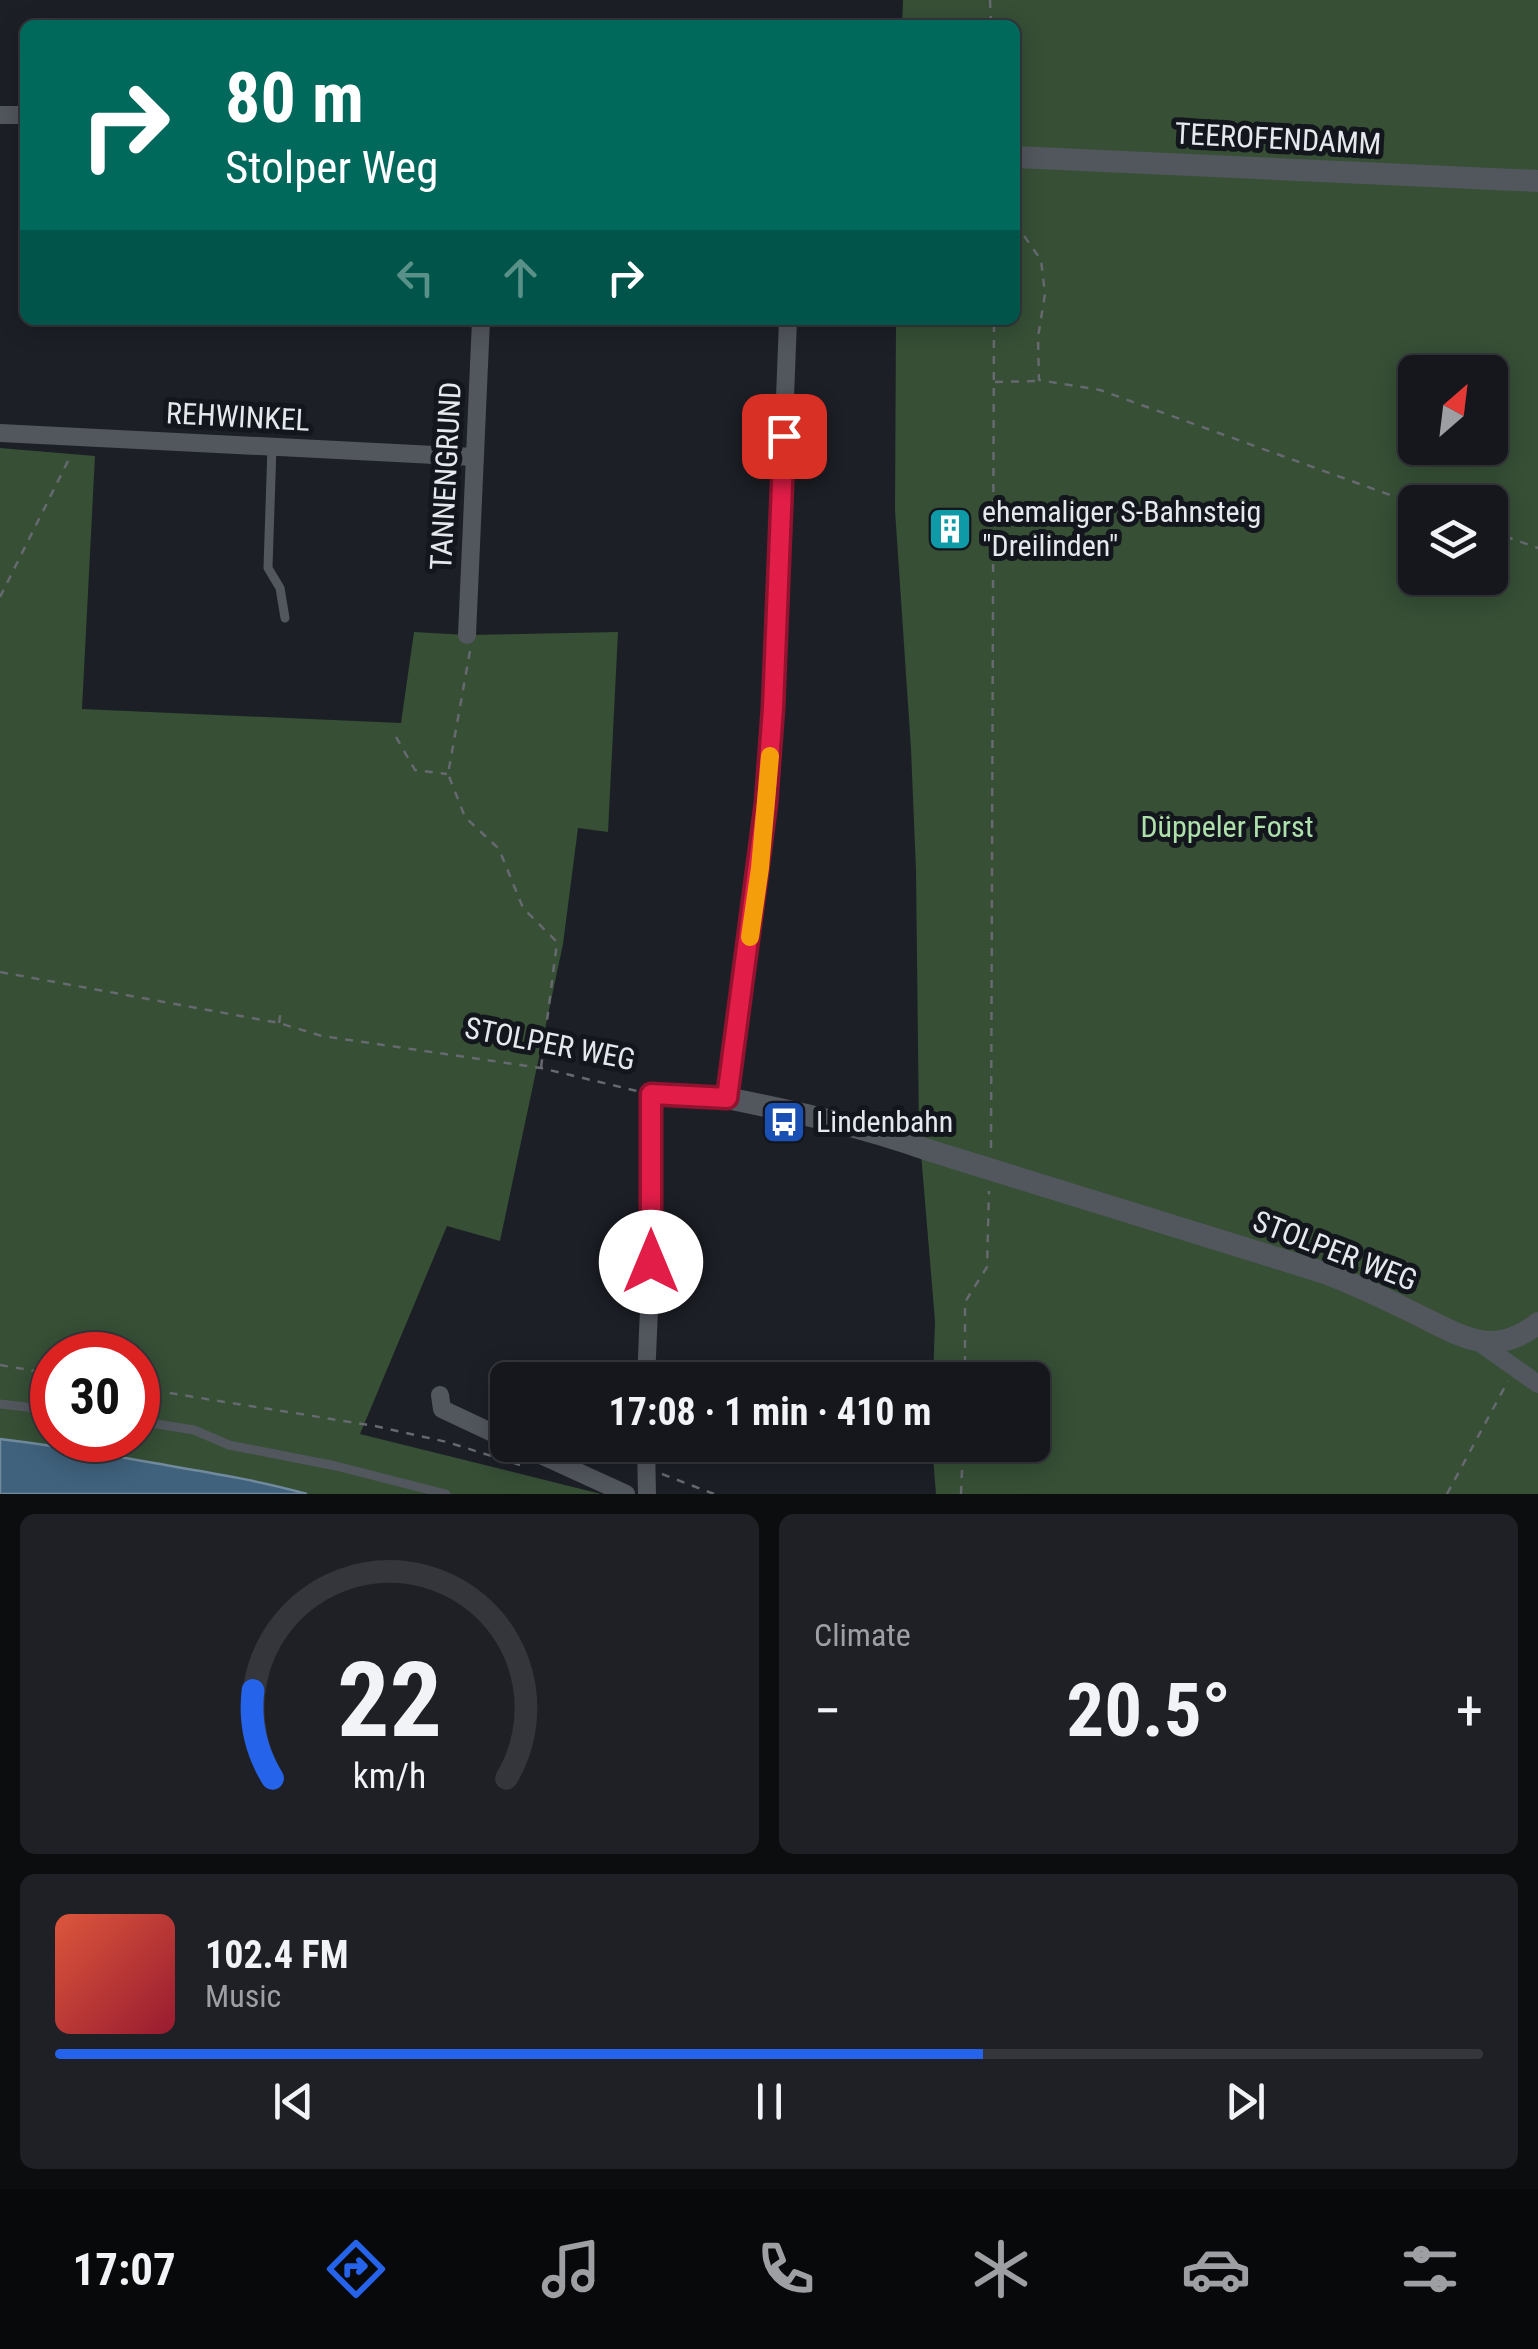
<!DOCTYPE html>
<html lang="en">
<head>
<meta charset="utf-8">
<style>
	body { margin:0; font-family:"Roboto Condensed",sans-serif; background:#1e2025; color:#f1f3f6; height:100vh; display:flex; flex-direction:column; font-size:38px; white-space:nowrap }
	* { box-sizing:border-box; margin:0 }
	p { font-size:32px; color:#9d9fa3 }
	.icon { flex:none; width:55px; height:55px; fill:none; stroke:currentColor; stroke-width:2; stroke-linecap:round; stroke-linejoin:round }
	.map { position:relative; height:1494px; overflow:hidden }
	.sheet { display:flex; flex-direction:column; gap:20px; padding:20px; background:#0c0d0f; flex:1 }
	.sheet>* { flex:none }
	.hud { position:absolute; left:20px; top:20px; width:1000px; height:305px; border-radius:15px; box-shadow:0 5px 25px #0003,0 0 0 2px #34363b; background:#00695c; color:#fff; overflow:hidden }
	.needle { width:65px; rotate:28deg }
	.buttons { position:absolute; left:1398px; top:355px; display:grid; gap:20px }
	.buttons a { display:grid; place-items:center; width:110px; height:110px; border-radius:15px; background:#15171c; box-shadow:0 5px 25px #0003,0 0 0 2px #34363b; font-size:50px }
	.speed { position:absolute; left:30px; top:1332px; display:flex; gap:20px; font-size:50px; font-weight:700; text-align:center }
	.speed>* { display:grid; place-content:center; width:130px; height:130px; border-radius:50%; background:#15171c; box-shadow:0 5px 25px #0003,0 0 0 2px #34363b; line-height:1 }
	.speed .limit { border:15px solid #d22; background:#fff; color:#111 }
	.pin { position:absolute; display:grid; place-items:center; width:85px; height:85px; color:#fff; margin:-42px; border-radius:20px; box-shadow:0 5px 15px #0006 }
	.me { position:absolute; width:110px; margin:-55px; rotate:0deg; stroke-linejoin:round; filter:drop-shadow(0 0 8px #0008) }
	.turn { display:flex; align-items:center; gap:35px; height:210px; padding:0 40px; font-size:45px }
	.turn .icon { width:130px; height:130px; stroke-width:2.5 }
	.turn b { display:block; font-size:70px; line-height:85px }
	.lanes { display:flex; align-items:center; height:95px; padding:0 40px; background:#0003; justify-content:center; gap:50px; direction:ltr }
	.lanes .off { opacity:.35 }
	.big { font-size:75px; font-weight:700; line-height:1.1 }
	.sheet .widget { flex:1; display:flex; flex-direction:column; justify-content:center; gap:15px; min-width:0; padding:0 35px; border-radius:15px; background:#1e2025 }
	.sheet .dial { align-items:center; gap:0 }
	.dial svg { height:260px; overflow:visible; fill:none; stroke:#34363b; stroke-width:7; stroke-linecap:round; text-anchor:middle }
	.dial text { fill:#f1f3f6; stroke:none }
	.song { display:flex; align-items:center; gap:30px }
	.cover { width:120px; height:120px; border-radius:15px; background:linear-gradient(135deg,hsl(10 70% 55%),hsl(350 70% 35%)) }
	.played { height:10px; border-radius:5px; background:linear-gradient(90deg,#2563eb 65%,#34363b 65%) }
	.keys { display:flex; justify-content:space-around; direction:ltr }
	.heat { display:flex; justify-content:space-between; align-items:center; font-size:55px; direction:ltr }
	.sheet .tiles { flex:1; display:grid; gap:20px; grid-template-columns:1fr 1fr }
	.widget:last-child { grid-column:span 2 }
	.trip { position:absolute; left:490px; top:1362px; width:560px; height:100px; border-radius:15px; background:#15171c; box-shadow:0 5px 25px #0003,0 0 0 2px #34363b; font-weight:700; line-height:100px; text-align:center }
	.dock { display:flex; height:160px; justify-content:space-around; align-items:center; background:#08090b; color:#9d9fa3 }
	.dock .icon { width:70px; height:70px }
	.dock .active { color:#2563eb }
	.dock b { font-size:45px; color:#f1f3f6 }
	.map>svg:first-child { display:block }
</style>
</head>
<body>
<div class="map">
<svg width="1538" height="1494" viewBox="0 0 1538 1494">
	<rect width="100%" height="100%" fill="#1c1f26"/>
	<!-- green -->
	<g fill="#364f35" fill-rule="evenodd">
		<path d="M903 0H1538V1494H936L932 1445H1032V1380H933L935 1321 919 1130 916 871 911 749 895 510 896 320H1015V25H902ZM1415 372H1490V448H1415ZM1415 502H1490V578H1415Z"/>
		<path d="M0 448 95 456 82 709 401 723 414 632 467 635 618 632 608 832 578 828 563 944 500 1241 447 1226 360 1434 601 1494H307C260 1481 211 1473 162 1465 108 1455 54 1445 0 1439ZM52 1355H138V1440H52Z"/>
	</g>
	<!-- water -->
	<path fill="#40627d" stroke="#728a9e" stroke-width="2.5" d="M0 1439C52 1445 103 1454 154 1463 206 1472 257 1480 307 1494H0Z"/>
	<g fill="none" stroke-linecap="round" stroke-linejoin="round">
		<!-- path -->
		<g stroke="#66696f" stroke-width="2.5" stroke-dasharray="8 8" stroke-linecap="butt">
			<path d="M990 0 991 25"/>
			<path d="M1015 223 1041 260 1045 294 1038 337 1039 380 1100 390 1415 504"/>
			<path d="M995 382 1037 381"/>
			<path d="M1490 531 1538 548"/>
			<path d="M0 597 71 455"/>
			<path d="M470 651 448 774 465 817 499 849 523 908 557 942 541 1068"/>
			<path d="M396 737 415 770 447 774"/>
			<path d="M0 972 279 1023 322 1036 541 1068 637 1091"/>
			<path d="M279 1023 281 1010"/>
			<path d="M991 1148 994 320"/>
			<path d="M0 1365 52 1374"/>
			<path d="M965 1380V1302L987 1267 989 1191"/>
			<path d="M138 1388 375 1426 447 1442 520 1465"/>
			<path d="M662 1474 714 1494"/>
			<path d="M961 1494 963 1445"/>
			<path d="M1447 1494 1508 1381"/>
		</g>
		<!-- service -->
		<g stroke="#52565d" stroke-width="9">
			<path d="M272 446 268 568 280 588 285 618"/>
			<path d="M0 1404 52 1410"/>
			<path d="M138 1421 194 1430 229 1445 336 1466 446 1494"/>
		</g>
		<!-- minor -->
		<g stroke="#52565d" stroke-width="18">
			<path d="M0 115H25"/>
			<path d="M0 433 474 457"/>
			<path d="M467 635 481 320"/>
			<path d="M1477 1341 1538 1384"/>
			<path d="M646 1380 651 1262V1094L727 1098 766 803 773 708 788 320"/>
			<path d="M440 1395 442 1409 508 1440"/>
			<path d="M519 1445 626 1494"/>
			<path d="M646 1445 647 1494"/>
		</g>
		<!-- tertiary -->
		<g stroke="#52565d" stroke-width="22">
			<path d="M1015 157 1538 181"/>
			<path d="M727 1098C795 1112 862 1126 928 1150L1325 1273C1356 1285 1386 1299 1416 1314 1439 1325 1463 1340 1488 1342 1505 1343 1526 1334 1538 1323"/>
		</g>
	</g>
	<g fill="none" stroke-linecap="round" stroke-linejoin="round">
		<!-- route casing -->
		<g stroke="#92132f" stroke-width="25">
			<path id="route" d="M651 1262V1094L727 1098 766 803 773 708 784 436"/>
		</g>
		<!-- route -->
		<use href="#route" stroke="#e11d48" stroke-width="18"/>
		<!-- slow -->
		<path stroke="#f59e0b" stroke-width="18" d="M750 937 760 868 770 756"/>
	</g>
	<!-- icons -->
	<defs>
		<g id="building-square" transform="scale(2.25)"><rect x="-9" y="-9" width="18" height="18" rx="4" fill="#0f9aa8" stroke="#13161c"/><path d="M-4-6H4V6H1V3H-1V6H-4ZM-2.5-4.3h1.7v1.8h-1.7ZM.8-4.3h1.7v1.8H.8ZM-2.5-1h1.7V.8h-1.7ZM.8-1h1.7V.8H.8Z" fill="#fff"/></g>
		<g id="bus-square" transform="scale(2.25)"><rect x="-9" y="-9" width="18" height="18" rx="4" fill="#1a4fb4" stroke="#13161c"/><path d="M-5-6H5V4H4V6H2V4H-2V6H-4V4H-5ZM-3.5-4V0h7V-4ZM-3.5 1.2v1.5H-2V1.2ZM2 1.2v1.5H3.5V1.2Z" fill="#fff"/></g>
	</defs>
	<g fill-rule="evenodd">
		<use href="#building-square" x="950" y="529"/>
		<use href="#bus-square" x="784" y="1122"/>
	</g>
	<g text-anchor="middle" stroke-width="10" stroke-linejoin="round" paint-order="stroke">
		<!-- street labels -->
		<g font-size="30" fill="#e5e8ec" stroke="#13161c">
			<text transform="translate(1278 139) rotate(3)" y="10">TEEROFENDAMM</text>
			<text transform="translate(238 417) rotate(3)" y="10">REHWINKEL</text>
			<text transform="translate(446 476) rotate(-87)" y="10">TANNENGRUND</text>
			<text transform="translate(550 1044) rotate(11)" y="10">STOLPER WEG</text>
			<text transform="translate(1335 1251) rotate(21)" y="10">STOLPER WEG</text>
		</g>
		<!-- poi labels -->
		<g font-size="30" fill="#e5e8ec" stroke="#13161c" text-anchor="start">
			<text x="982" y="522">ehemaliger S-Bahnsteig<tspan x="982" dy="34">"Dreilinden"</tspan></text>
			<text x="816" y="1132">Lindenbahn</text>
		</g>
		<!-- park labels -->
		<g font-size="30" fill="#aee0ac" stroke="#13161c">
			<text x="1227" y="837">Düppeler Forst</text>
		</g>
	</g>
</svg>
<div class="buttons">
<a><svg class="needle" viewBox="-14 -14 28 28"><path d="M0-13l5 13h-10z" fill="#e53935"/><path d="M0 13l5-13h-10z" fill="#9d9fa3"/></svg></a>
<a><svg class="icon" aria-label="layers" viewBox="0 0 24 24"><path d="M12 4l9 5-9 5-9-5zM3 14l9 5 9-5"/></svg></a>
</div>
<div class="speed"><div class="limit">30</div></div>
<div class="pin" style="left:784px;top:436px;background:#d93025"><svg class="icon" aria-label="arrive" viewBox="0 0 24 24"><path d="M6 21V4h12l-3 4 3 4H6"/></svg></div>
<svg class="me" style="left:651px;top:1262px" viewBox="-20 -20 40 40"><circle r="19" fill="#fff"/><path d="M0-13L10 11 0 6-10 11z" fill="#e11d48"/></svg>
<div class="trip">17:08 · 1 min · 410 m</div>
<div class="hud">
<div class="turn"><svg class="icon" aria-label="right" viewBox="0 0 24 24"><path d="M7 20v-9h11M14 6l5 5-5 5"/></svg><div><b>80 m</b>Stolper Weg</div></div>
<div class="lanes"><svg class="icon off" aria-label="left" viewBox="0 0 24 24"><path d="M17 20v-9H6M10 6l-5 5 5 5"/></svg><svg class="icon off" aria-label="ahead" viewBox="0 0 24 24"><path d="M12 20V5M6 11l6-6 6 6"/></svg><svg class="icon" aria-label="right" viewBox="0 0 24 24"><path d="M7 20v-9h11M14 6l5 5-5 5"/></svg></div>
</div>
</div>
<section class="sheet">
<div class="tiles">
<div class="widget dial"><svg viewBox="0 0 100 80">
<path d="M14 69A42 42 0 1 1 86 69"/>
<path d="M14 69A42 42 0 0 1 8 42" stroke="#2563eb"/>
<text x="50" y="56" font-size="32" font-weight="700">22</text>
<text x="50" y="72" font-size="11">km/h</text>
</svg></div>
<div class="widget"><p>Climate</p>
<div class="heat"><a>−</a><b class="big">20.5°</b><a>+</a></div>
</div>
<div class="widget">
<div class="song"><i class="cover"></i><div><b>102.4 FM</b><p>Music</p></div></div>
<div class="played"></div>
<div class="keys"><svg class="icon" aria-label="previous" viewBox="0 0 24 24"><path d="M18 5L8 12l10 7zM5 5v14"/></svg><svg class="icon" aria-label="pause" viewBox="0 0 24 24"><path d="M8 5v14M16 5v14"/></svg><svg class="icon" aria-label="next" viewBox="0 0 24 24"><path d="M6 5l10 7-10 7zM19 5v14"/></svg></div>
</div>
</div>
</section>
<nav class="dock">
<b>17:07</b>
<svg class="icon active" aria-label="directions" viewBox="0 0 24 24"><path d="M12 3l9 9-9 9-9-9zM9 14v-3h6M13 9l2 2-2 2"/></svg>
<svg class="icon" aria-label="music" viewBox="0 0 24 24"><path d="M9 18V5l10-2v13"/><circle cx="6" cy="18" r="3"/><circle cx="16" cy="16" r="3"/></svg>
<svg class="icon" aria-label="phone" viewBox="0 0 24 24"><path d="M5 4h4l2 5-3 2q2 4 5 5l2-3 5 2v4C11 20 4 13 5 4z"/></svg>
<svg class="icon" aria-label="climate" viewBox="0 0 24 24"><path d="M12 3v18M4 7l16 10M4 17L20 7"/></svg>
<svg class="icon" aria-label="car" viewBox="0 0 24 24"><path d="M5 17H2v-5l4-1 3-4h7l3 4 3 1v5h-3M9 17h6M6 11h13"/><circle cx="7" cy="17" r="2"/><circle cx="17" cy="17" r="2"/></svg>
<svg class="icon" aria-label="filters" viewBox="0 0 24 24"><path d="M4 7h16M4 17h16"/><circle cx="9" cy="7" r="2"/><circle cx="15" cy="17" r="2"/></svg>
</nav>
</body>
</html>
